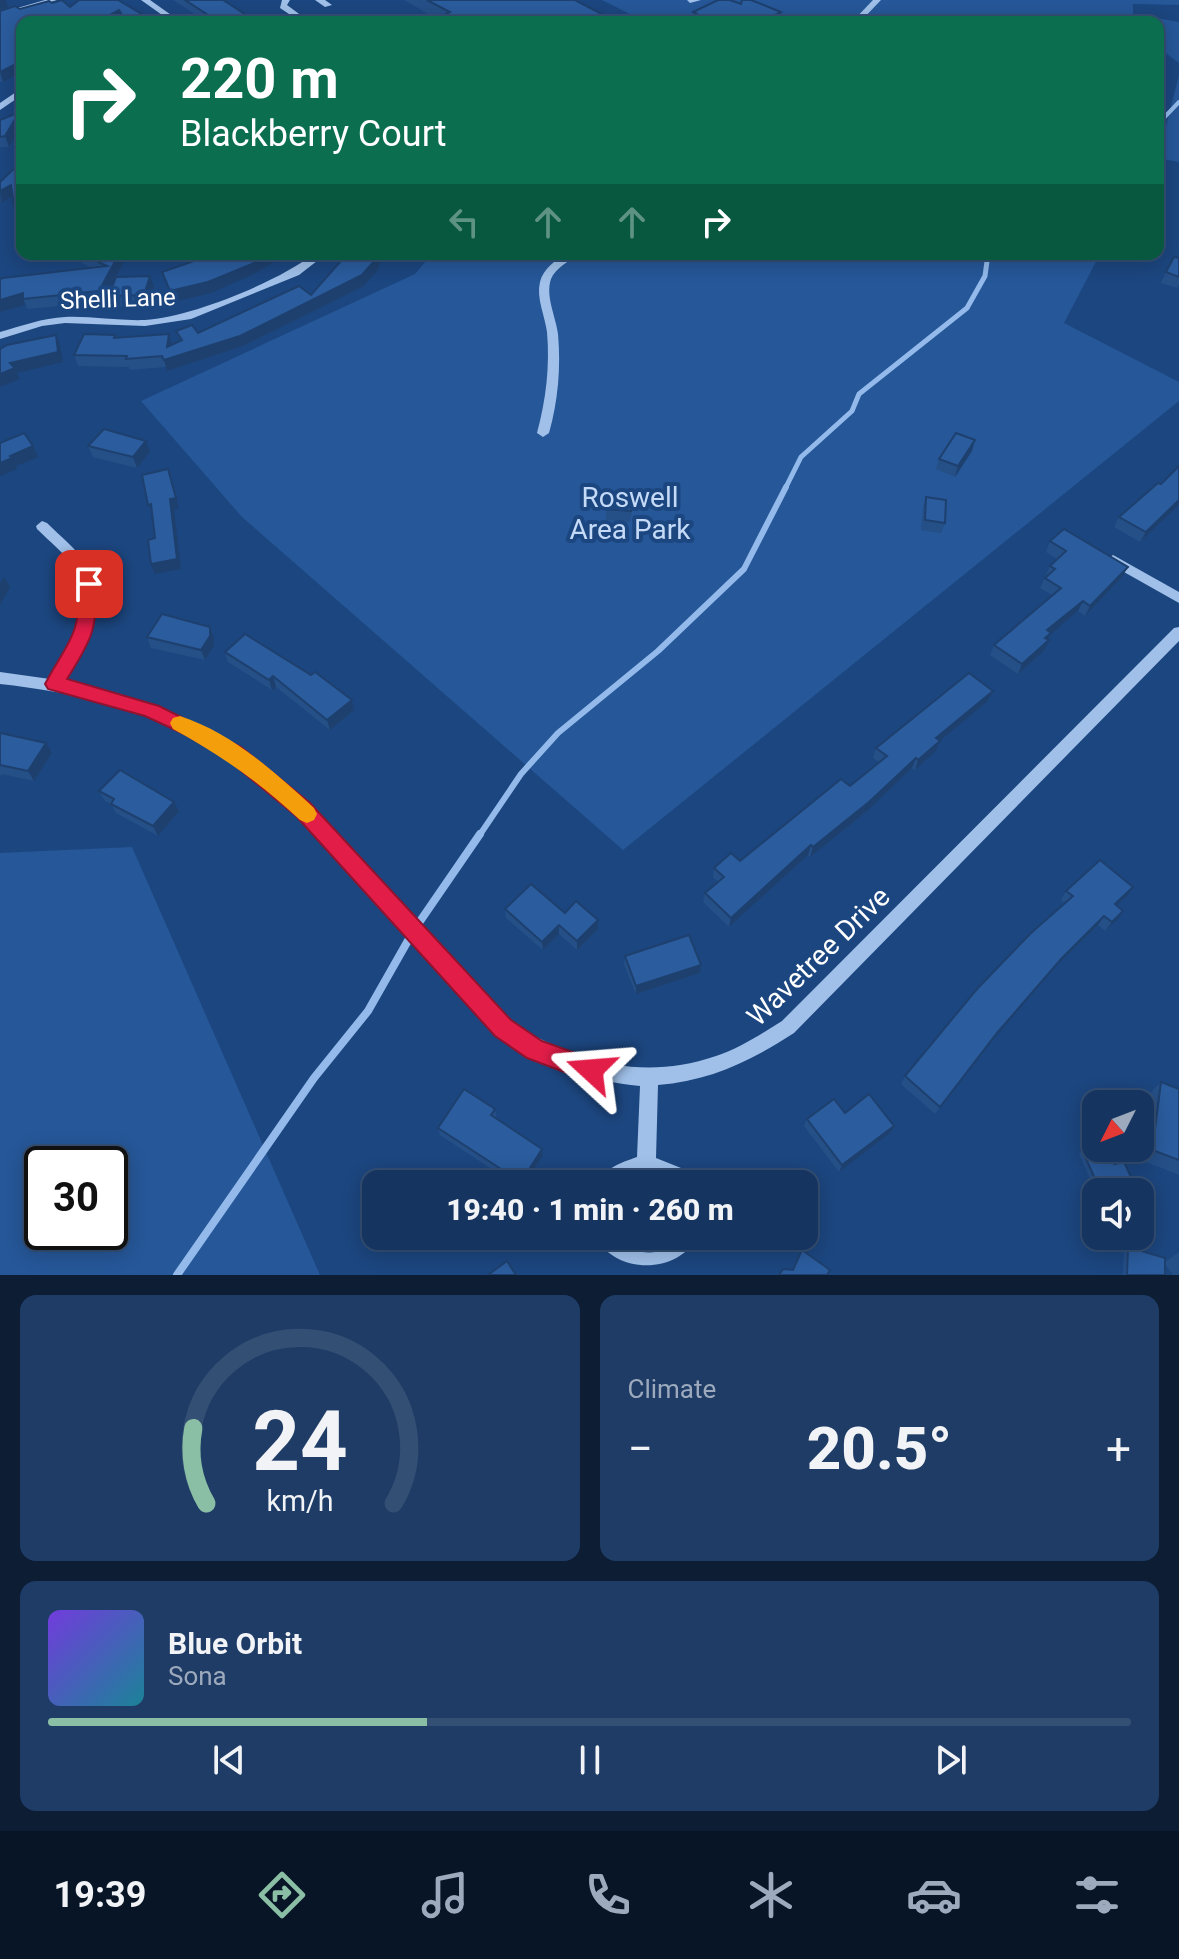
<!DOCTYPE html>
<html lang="en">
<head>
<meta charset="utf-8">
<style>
	body { margin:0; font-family:Roboto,sans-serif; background:#1e3c65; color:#f1f3f6; height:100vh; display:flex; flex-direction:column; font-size:30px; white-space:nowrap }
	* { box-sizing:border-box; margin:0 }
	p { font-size:26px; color:#9daabd }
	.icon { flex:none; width:44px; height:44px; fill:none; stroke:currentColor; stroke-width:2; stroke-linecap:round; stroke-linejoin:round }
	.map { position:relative; height:1275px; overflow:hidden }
	.details { display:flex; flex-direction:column; gap:20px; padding:20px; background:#0c1d34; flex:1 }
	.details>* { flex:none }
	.guide { position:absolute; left:16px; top:16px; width:1148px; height:244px; border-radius:16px; box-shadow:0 4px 20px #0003,0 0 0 2px #344f74; background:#0b6e4f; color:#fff; overflow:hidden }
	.needle { width:52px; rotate:228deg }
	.fabs { position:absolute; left:1082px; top:1090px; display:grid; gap:16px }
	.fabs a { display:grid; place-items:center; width:72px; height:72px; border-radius:16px; background:#15345f; box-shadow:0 4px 20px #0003,0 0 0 2px #344f74; font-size:40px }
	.speed { position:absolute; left:24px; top:1146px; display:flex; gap:16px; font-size:40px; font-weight:700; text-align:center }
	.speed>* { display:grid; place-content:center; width:104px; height:104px; border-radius:50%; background:#15345f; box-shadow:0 4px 20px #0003,0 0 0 2px #344f74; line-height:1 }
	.speed .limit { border:4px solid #111; border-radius:12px; background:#fff; color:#111 }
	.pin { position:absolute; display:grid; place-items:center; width:68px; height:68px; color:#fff; margin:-34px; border-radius:16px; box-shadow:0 4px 12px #0006 }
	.me { position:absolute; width:88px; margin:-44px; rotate:289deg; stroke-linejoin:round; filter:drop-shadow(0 0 6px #0008) }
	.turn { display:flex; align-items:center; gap:28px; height:168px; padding:0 32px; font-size:36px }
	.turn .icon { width:104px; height:104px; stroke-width:2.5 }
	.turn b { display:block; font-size:56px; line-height:68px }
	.lanes { display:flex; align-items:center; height:76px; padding:0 32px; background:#0003; justify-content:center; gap:40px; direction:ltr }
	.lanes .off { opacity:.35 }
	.big { font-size:60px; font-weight:800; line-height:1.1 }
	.details .tile { flex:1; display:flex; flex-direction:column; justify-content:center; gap:12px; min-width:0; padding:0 28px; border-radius:16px; background:#1e3c65 }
	.details .dial { align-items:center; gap:0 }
	.dial svg { height:208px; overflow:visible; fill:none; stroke:#344f74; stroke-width:7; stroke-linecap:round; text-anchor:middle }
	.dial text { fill:#f1f3f6; stroke:none }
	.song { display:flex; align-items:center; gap:24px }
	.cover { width:96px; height:96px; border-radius:12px; background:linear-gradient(135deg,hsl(260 70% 55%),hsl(190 70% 35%)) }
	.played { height:8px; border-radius:4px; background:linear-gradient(90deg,#8abfa5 35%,#344f74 35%) }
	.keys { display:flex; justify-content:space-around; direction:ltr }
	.heat { display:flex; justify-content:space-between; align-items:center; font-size:44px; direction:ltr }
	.details .tiles { flex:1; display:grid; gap:20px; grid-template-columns:1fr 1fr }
	.tile:last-child { grid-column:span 2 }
	.trip { position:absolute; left:362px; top:1170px; width:456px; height:80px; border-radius:16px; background:#15345f; box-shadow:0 4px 20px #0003,0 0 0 2px #344f74; font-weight:800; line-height:80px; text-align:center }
	.tab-bar { display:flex; height:128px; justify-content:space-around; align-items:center; background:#081526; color:#9daabd }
	.tab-bar .icon { width:56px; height:56px }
	.tab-bar .active { color:#8abfa5 }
	.tab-bar b { font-size:36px; color:#f1f3f6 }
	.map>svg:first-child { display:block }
</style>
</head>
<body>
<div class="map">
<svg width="1179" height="1275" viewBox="0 0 1179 1275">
	<rect width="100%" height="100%" fill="#1c467f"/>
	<!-- green -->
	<g fill="#265798" fill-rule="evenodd">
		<path d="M602 0H1179V5L1133 4V22H646Z"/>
		<path d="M1151 17 1179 22V63L1158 47V22H1148Z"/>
		<path d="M1179 75V162L1158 158Z"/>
		<path d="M432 254H1100L1064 323 1179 382V401L623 850 242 517 141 401 415 274Z"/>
		<path d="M132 847 320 1275H0V853ZM42 1164H110V1232H42Z"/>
	</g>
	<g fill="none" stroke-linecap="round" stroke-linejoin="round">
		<!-- stream-far3 -->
		<path stroke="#93baeb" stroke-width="4" d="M1158 124 1179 102"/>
		<!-- stream-far2 -->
		<path stroke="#93baeb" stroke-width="5" d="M785 489 801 457 852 411 859 394 967 308 985 276 988 254"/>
		<!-- stream-far1 -->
		<path stroke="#93baeb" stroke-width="6" d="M479 836 521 774 558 733 658 651 744 569 786 487"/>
		<!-- stream -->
		<path stroke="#93baeb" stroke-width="8" d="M177 1275 314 1078 368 1011 414 930 480 834"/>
		<!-- minor -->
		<g fill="#a0c0e9" fill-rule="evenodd">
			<path d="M45 0H57L0 18V13Z"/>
			<path d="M141 0H150L181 22H172Z"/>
			<path d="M282 0H290L287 5 310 22H301L280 8Z"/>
			<path d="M315 0H325L332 5 325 7Z"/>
			<path d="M687 0H701L690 3Z"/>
			<path d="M873 0H881L860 22H852Z"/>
			<path d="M22 88V95L0 110V103Z"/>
			<path d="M314 254H326L299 275 191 319 145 326 65 323 42 326 0 339V332C21 326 43 318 65 317 92 316 118 321 145 320 192 317 277 282 314 254Z"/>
			<path d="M565 254H578C569 262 556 267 551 279 545 296 556 317 558 334 561 368 558 401 549 433L543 437 537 433C546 400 550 366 547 332 545 316 536 298 540 282 543 269 555 261 565 254Z"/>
			<path d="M42 521 47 523C60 536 76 548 86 564 113 603 86 647 64 682 118 692 171 709 219 736 281 771 329 827 377 879 421 926 465 974 509 1022 576 1061 639 1082 716 1056 740 1048 761 1034 782 1021L1174 628 1179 627V641L794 1033C751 1061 709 1081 658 1085L656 1158 681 1168 692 1184H669L646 1173 625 1180 622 1184H598C605 1167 621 1163 637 1157L640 1086C586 1081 542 1062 497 1034 453 986 409 938 365 890 318 837 271 781 209 745 145 708 73 692 0 684V672L50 679C70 649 99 606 76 570 66 554 50 542 37 529L36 526Z"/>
			<path d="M1113 555 1179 592V603L1108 563 1106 560Z"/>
			<path d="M595 1236H617C634 1256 662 1260 677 1236H698C678 1275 615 1275 595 1236Z"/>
		</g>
	</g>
	<!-- wall -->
	<g fill="#254f87">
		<path d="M79 0 155 22 121 20 118 22H22L3 82H0V11L20 9 52 3 70 7Z"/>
		<path d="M173 0H223L257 22H207Z"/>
		<path d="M404 0H575L617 22H442Z"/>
		<path d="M693 12 780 22H692Z"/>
		<path d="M22 111V134L18 131 9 147H0V120Z"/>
		<path d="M22 161V220L18 217 14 206 13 196 1 203 0 201V182Z"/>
		<path d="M64 254H128L116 277 154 286 148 306 113 307 109 296 114 281 103 302 27 309 26 305 0 312V279L92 268Z"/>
		<path d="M347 254H383L378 270 364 286 243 346 167 371 166 367 130 370 129 367 78 366 74 355 116 338 169 334 172 344 180 341 176 331 198 333 311 295Z"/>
		<path d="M1179 258V285L1177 288 1161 283 1166 272Z"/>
		<path d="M146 441 150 452 137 468 93 457 88 446Z"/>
		<path d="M972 451 955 477 936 469 939 459Z"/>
		<path d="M1179 466V505L1140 542 1114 527 1119 517 1161 484Z"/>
		<path d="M926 497 945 523 941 533 921 530 923 507Z"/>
		<path d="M633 506 630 522 606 520V509Z"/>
		<path d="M1050 541 1122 577 1085 616 1078 611 1050 635 1044 651 1018 674 990 655 994 645 1052 595 1040 588 1050 566 1057 559 1046 552Z"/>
		<path d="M210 627 214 638V646L205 660 151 648 147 637Z"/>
		<path d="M225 652 311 675 352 700 354 710 330 730 276 687 272 690 228 662Z"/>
		<path d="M993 691 988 701 940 741 936 751 915 770 912 768 866 812 810 857 808 855 729 927 703 902 705 893 718 882 713 877 714 868 740 861 850 786 879 762 873 758 876 748Z"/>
		<path d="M0 733 52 753 34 781 2 774 0 776Z"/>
		<path d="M99 791 174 802 179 811 158 836 116 813 111 804 105 801Z"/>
		<path d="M1066 891 1127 896 1116 905 1117 920 1105 931 1098 925 1056 966 992 1041 935 1114 901 1084 905 1076 1064 903 1061 900Z"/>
		<path d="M505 909 565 913 598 929 577 950 559 934 543 950 506 918Z"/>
		<path d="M625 956 700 973 636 994 624 964Z"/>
		<path d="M1161 1082 1179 1089V1175L1136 1158 1137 1148H1140V1137L1144 1133 1149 1094Z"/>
		<path d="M495 1109 496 1116 495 1118 542 1149 543 1155 525 1184H514L440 1135 438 1128Z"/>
		<path d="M845 1113 894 1126 890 1133 839 1172 804 1126 807 1119Z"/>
		<path d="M1082 1150 1138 1192H1096L1079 1154Z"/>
		<path d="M1128 1247 1165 1262 1179 1252V1275H1173L1165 1264V1275H1123L1124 1250Z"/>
	</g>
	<!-- shaded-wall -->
	<g fill="#1e406e">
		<path d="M0 0H6L8 7 0 10Z"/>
		<path d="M119 10 122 20 118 22H97Z"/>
		<path d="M781 12 780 22H760Z"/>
		<path d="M22 61V72L3 82 0 72Z"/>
		<path d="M14 121 18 131 9 147 5 136Z"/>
		<path d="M11 185 15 195 1 203 0 191Z"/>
		<path d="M119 254H128L103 302 99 291Z"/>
		<path d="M268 254H288L254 274 211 293 173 302 170 291Z"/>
		<path d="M378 254H383L378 270 364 286 243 346 167 371 164 360 362 275Z"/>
		<path d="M150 276 154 286 148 306 144 295Z"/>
		<path d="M23 293V299L26 305 0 312V300Z"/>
		<path d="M169 334 172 344 167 347Z"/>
		<path d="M56 335 60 345 63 362 17 373 20 379 0 387V374L10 363Z"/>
		<path d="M975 440 972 451 955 477 958 466Z"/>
		<path d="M146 441 150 452 137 468 133 457Z"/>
		<path d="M33 446 38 457 16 466 17 469 0 476V463L10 456Z"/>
		<path d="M168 469 179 508 174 510 181 569 155 574 151 564 170 499Z"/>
		<path d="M1179 500V505L1140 542 1146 532Z"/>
		<path d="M1128 567 1122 577 1085 616 1090 606Z"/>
		<path d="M4 577 10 587 0 605V584Z"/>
		<path d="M1083 601 1078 611 1050 635 1046 643 1040 648 1047 630Z"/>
		<path d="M210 627 214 638V646L205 660 201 650Z"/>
		<path d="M1049 640 1044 651 1018 674 1022 664Z"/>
		<path d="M273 676 276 687 272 690 269 680Z"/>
		<path d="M993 691 988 701 940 741 936 751 915 770 918 760 936 738Z"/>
		<path d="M352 700 354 710 330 730 327 720Z"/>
		<path d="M46 743 52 753 34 781 28 771Z"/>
		<path d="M916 758 912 768 866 812 810 857 813 847Z"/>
		<path d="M174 802 179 811 158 836 153 826Z"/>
		<path d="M811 845 808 855 729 927 731 918Z"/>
		<path d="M1133 887 1127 896 1108 913 1115 904Z"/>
		<path d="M1123 911 1117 920 1105 931 1112 922Z"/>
		<path d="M1104 916 1098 925 1056 966 992 1041 935 1114 997 1033 1062 958Z"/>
		<path d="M598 920V929L577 950V941Z"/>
		<path d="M559 925V934L543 950 542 942Z"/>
		<path d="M701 965 700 973 636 994V986Z"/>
		<path d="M894 1126 890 1133 839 1172 842 1165Z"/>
		<path d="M542 1149 543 1155 525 1184H521V1182Z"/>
	</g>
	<!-- building -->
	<g fill="#2b5c9d" stroke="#1e406e" stroke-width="2">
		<path d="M62 0 70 7 79 0H118L155 22H119L124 18 119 10 97 22H22V61L0 72V11L15 6 20 9 49 1 52 3Z"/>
		<path d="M185 0H223L257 22H219Z"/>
		<path d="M427 0H575L617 22H453L442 16 450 12Z"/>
		<path d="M718 0H730L741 4 742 0H751L781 12 760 22H713L693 12Z"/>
		<path d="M22 111V126L14 121 5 136 0 137V120Z"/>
		<path d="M22 161V213L14 206 11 185 0 191V182Z"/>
		<path d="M82 254H119L99 291 23 299V293L0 300V279L3 278 107 266Z"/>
		<path d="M214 254H268L252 264 208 282 170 291 162 272Z"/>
		<path d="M347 254H378L376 259 362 275 240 336 164 360 162 356 126 359 127 356 74 355 84 334 115 335 114 338 169 334 167 347 182 340 176 331 192 325 198 333 299 286 311 295Z"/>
		<path d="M1174 257 1179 258V277L1166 272Z"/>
		<path d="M150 276 144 295 109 296 116 277Z"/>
		<path d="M56 335 58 352 10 363 15 368 0 374V349L7 345Z"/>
		<path d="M104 429 146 441 133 457 88 446Z"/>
		<path d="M24 433 33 446 10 456 12 458 0 463V443Z"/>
		<path d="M956 433 975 440 958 466 939 459Z"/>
		<path d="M1179 466V500L1146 532 1119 517 1158 483 1161 484Z"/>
		<path d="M168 469 176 498 170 499 177 559 151 564 148 540 155 538 151 504 148 505 142 475Z"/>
		<path d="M609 493 633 495 631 511 606 509Z"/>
		<path d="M926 497 946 500 945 523 925 520Z"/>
		<path d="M1064 529 1128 567 1090 606 1083 601 1047 630 1051 633 1045 638 1049 640 1022 664 994 645 1061 588 1045 578 1055 569 1050 566 1066 551 1050 541Z"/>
		<path d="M162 614 210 627V636L201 650 147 637Z"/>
		<path d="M245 634 311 675 315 672 352 700 327 720 273 676 269 680 225 652Z"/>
		<path d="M969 673 993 691 936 738 940 741 918 760 916 758 869 802 813 847 811 845 731 918 705 893 724 877 714 868 731 853 740 861 841 779 850 786 887 756 876 748Z"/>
		<path d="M0 733 46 743 28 771 0 765Z"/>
		<path d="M120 770 174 802 153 826 111 804 114 799 99 791Z"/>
		<path d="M1100 860 1133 887 1115 904 1123 911 1112 922 1104 916 1062 958 997 1033 940 1107 905 1076 977 989 1031 933 1073 896 1066 891Z"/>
		<path d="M531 884 565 913 576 901 598 920 577 941 559 925 542 942 505 909Z"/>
		<path d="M689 935 701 965 636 986 625 956Z"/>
		<path d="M1161 1082 1179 1089V1160L1147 1148 1150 1127 1155 1129Z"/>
		<path d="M464 1089 495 1109 491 1115 542 1149 521 1182 438 1128Z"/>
		<path d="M869 1094 894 1126 842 1165 807 1119 834 1099 845 1113Z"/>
		<path d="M1096 1147V1148H1107L1114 1164 1124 1162 1138 1192H1101L1082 1150Z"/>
		<path d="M1128 1247 1165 1258V1275H1127Z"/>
		<path d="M802 1250 830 1270 827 1275H779L783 1269 793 1270Z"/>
		<path d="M507 1261 516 1275H488Z"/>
	</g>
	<!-- route -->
	<path fill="#e11d48" stroke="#92132f" stroke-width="2" d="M89 578 97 584C97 630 91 641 67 679L159 706 241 747 310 803 511 1020 542 1041 600 1062 603 1070 600 1079 591 1082 527 1058 495 1036 296 816 227 759 184 734 145 716 48 689 45 684C69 639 79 639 80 584Z"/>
	<!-- slow -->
	<path fill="#f59e0b" d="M180 716C232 733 275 772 314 808L317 814 314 820 307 823 300 820C259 782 222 756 173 729L170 723 173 718Z"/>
	<g text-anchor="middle" stroke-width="8" stroke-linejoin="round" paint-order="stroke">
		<!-- far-street labels -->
		<g font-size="24" fill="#fff" stroke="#1c467f">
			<text transform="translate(118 299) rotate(-2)" y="8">Shelli Lane</text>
		</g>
		<!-- park labels -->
		<g font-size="28" fill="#c4daf7" stroke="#1c467f">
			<text x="630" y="507">Roswell<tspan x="630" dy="32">Area Park</tspan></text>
		</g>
		<!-- street labels -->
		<g font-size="28" fill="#fff" stroke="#1c467f">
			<text transform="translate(818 956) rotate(-44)" y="10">Wavetree Drive</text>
		</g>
	</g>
</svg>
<div class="fabs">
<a><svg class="needle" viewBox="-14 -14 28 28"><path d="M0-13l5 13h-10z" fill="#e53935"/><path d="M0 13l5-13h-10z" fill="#9daabd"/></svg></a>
<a><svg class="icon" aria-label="sound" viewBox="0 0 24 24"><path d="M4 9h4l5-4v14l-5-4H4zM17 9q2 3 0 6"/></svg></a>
</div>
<div class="speed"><div class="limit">30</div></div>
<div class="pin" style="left:89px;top:584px;background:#d93025"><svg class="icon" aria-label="arrive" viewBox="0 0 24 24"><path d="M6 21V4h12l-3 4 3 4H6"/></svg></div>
<svg class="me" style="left:591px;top:1070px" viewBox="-20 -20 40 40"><path d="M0-17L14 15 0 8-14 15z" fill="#e11d48" stroke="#fff" stroke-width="4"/></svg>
<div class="trip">19:40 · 1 min · 260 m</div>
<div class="guide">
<div class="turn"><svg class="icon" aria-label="right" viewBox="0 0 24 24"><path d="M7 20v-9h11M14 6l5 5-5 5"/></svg><div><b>220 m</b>Blackberry Court</div></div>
<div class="lanes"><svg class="icon off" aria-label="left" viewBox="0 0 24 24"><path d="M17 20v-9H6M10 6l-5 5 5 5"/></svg><svg class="icon off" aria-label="ahead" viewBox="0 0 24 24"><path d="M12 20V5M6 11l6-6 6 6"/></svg><svg class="icon off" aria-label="ahead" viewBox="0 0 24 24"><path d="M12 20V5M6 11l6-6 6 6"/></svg><svg class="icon" aria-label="right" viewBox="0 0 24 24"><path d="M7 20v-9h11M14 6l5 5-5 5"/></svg></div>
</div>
</div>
<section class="details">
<div class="tiles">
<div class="tile dial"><svg viewBox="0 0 100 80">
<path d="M14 69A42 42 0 1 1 86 69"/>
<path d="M14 69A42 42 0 0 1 9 40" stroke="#8abfa5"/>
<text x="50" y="56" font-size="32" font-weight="700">24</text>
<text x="50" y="72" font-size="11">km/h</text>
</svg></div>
<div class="tile"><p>Climate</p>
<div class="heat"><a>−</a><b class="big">20.5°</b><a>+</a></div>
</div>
<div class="tile">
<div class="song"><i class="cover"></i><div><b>Blue Orbit</b><p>Sona</p></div></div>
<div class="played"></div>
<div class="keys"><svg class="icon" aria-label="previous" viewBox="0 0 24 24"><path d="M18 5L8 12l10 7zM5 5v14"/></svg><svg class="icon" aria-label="pause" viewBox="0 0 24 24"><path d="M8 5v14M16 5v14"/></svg><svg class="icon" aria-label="next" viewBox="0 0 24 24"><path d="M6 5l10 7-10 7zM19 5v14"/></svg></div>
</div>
</div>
</section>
<nav class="tab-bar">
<b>19:39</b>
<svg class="icon active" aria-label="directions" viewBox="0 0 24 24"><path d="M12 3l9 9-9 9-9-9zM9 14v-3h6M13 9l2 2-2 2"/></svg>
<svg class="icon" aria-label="music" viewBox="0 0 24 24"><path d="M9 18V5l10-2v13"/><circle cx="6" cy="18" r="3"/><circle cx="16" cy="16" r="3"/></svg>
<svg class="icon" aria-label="phone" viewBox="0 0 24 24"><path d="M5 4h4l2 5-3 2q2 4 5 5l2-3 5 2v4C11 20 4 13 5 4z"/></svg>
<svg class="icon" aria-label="climate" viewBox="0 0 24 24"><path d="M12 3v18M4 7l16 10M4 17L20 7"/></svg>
<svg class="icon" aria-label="car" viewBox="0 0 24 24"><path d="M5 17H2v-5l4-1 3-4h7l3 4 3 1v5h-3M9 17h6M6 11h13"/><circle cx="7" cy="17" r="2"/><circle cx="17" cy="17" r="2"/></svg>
<svg class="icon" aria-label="filters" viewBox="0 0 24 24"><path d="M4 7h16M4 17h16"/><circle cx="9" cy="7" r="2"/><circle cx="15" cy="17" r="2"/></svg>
</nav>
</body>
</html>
